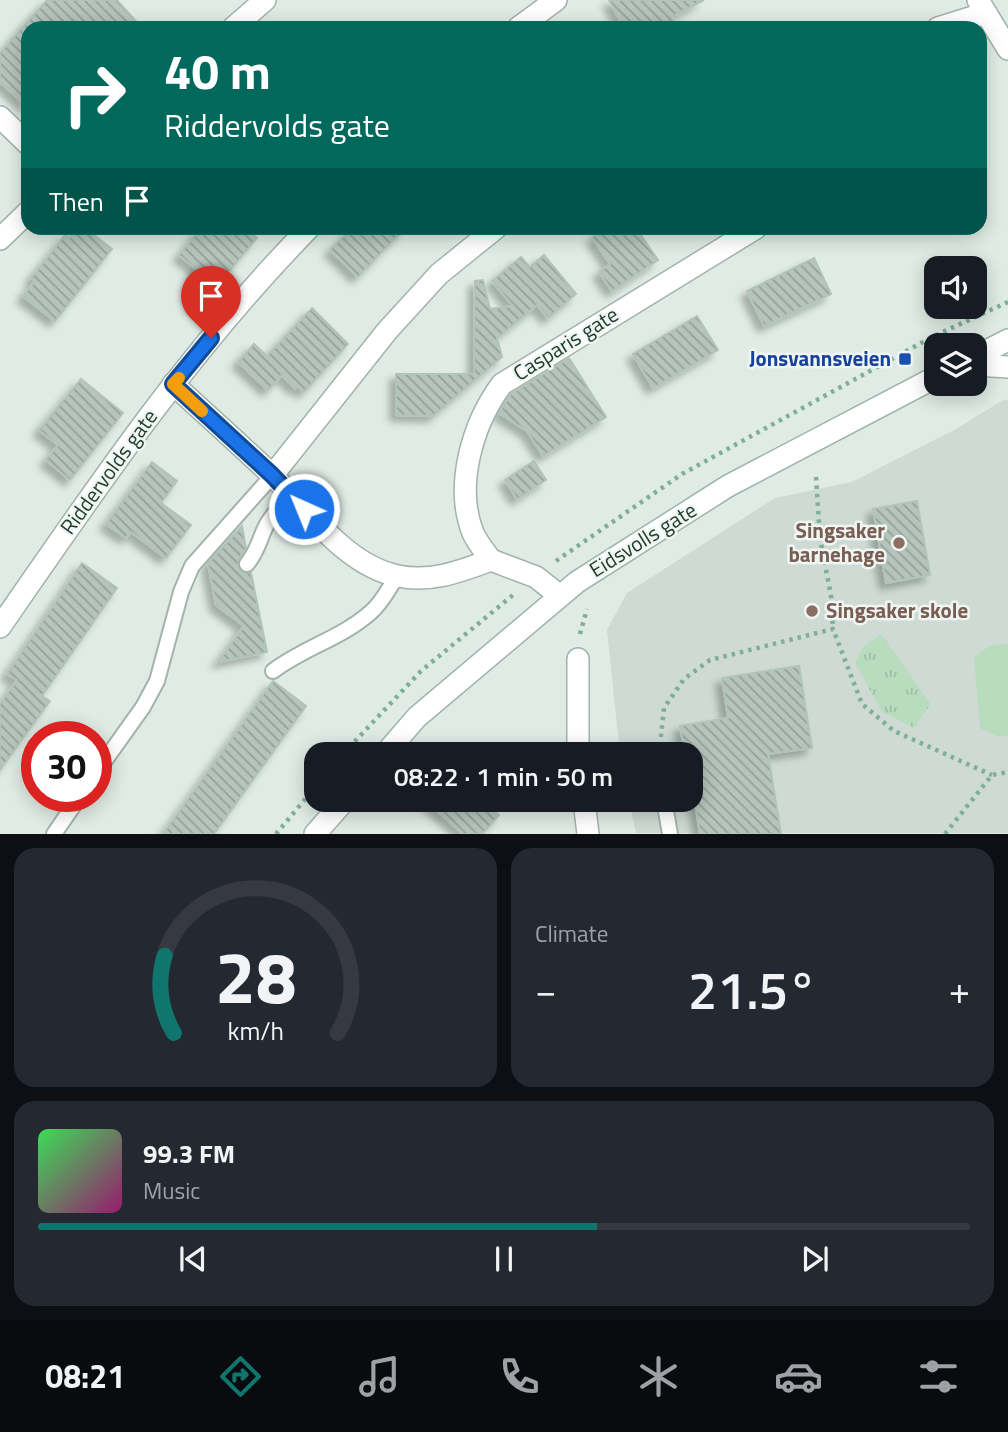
<!DOCTYPE html>
<html lang="en">
<head>
<meta charset="utf-8">
<style>
	body { margin:0; font-family:"Titillium Web",sans-serif; background:#242831; color:#f1f3f6; height:100vh; display:flex; flex-direction:column; font-size:26px; white-space:nowrap }
	* { box-sizing:border-box; margin:0 }
	p { font-size:23px; color:#9ea1a6 }
	.icon { flex:none; width:38px; height:38px; fill:none; stroke:currentColor; stroke-width:2; stroke-linecap:round; stroke-linejoin:round }
	.map { position:relative; height:834px; overflow:hidden }
	.details { display:flex; flex-direction:column; gap:14px; padding:14px; background:#0d0f14; flex:1 }
	.details>* { flex:none }
	.hud { position:absolute; left:21px; top:21px; width:966px; height:214px; border-radius:21px; box-shadow:0 4px 18px #0003; background:#00695c; color:#fff; overflow:hidden }
	.tools { position:absolute; left:924px; top:256px; display:grid; gap:14px }
	.tools a { display:grid; place-items:center; width:63px; height:63px; border-radius:14px; background:#171b24; box-shadow:0 4px 18px #0003; font-size:35px }
	.speed { position:absolute; left:21px; top:721px; display:flex; gap:14px; font-size:35px; font-weight:700; text-align:center }
	.speed>* { display:grid; place-content:center; width:91px; height:91px; border-radius:50%; background:#171b24; box-shadow:0 4px 18px #0003; line-height:1 }
	.speed .limit { border:10px solid #d22; background:#fff; color:#111 }
	.pin { position:absolute; display:grid; place-items:center; width:60px; height:60px; color:#fff; margin:-72px -30px; border-radius:50% 50% 50% 0; rotate:-45deg; box-shadow:0 0 7px #0007 }
	.pin .icon { rotate:45deg }
	.me { position:absolute; width:77px; margin:-38px; rotate:316deg; stroke-linejoin:round; filter:drop-shadow(0 0 5px #0008) }
	.turn { display:flex; align-items:center; gap:24px; height:147px; padding:0 28px; font-size:32px }
	.turn .icon { width:91px; height:91px; stroke-width:2.5 }
	.turn b { display:block; font-size:49px; line-height:60px }
	.then { display:flex; align-items:center; height:66px; padding:0 28px; background:#0003; gap:14px; font-size:26px }
	.big { font-size:52px; font-weight:600; line-height:1.1 }
	.details .card { flex:1; display:flex; flex-direction:column; justify-content:center; gap:10px; min-width:0; padding:0 24px; border-radius:21px; background:#242831 }
	.details .dial { align-items:center; gap:0 }
	.dial svg { height:182px; overflow:visible; fill:none; stroke:#363941; stroke-width:7; stroke-linecap:round; text-anchor:middle }
	.dial text { fill:#f1f3f6; stroke:none }
	.song { display:flex; align-items:center; gap:21px }
	.cover { width:84px; height:84px; border-radius:10px; background:linear-gradient(135deg,hsl(130 70% 55%),hsl(320 70% 35%)) }
	.played { height:7px; border-radius:4px; background:linear-gradient(90deg,#0f766e 60%,#363941 60%) }
	.keys { display:flex; justify-content:space-around; direction:ltr }
	.heat { display:flex; justify-content:space-between; align-items:center; font-size:38px; direction:ltr }
	.details .tiles { flex:1; display:grid; gap:14px; grid-template-columns:1fr 1fr }
	.card:last-child { grid-column:span 2 }
	.trip { position:absolute; left:304px; top:742px; width:399px; height:70px; border-radius:21px; background:#171b24; box-shadow:0 4px 18px #0003; font-weight:600; line-height:70px; text-align:center }
	.tab-bar { display:flex; height:112px; justify-content:space-around; align-items:center; background:#090b0e; color:#9ea1a6 }
	.tab-bar .icon { width:49px; height:49px }
	.tab-bar .on { color:#0f766e }
	.tab-bar b { font-size:32px; color:#f1f3f6 }
	.map>svg:first-child { display:block }
</style>
</head>
<body>
<div class="map">
<svg width="1008" height="834" viewBox="0 0 1008 834">
	<defs>
		<pattern id="park-tufts" width="24" height="20" patternUnits="userSpaceOnUse" patternTransform="scale(1.75)"><rect width="24" height="20" fill="#b8dcbd"/><path d="M3 7l-1-3M5 7V3M7 7l1-3M15 17l-1-3M17 17v-4M19 17l1-3" fill="none" stroke="#9ebea3"/></pattern>
		<pattern id="building-back-hatch" width="6" height="6" patternUnits="userSpaceOnUse" patternTransform="scale(1.75)"><rect width="6" height="6" fill="#b5c5bd"/><path d="M-1 5l2 2M0 0l6 6M5-1l2 2" fill="none" stroke="#93a19a"/></pattern>
		<filter id="shadow"><feDropShadow dx="-6" dy="6" stdDeviation="3.5" flood-color="#0004"/></filter>
	</defs>
	<rect width="100%" height="100%" fill="#dfebe4"/>
	<!-- built -->
	<path fill="#cedad3" d="M1003 400H1008V833H636L629 800H691V754H620L607 630 627 593 775 498 852 482 956 429Z"/>
	<!-- park -->
	<path fill="url(#park-tufts)" d="M881 634 931 704 914 728 881 711 855 662 864 646Z"/>
	<!-- pitch -->
	<path fill="#b8dcbd" d="M1008 644V736H997L980 728 974 657 990 646Z"/>
	<!-- building -->
	<g fill="url(#building-back-hatch)" stroke="#b2c4ba" stroke-width="2" filter="url(#shadow)">
		<path d="M47 0H117L142 28H28V107L0 82V53Z"/>
		<path d="M609 0H704L671 17 677 28H624Z"/>
		<path d="M78 228H85L112 249 55 321 23 296 35 281 31 278 65 235 70 238Z"/>
		<path d="M201 228H245L257 238 217 286 179 255Z"/>
		<path d="M352 228H405L358 277 330 250Z"/>
		<path d="M607 228H636L658 260 612 291 599 272 610 264 592 237Z"/>
		<path d="M544 255 576 294 548 318 537 305 497 338 502 357 433 416 396 415V374H474L475 281 483 280 490 309 513 306 492 281 521 257 530 267Z"/>
		<path d="M814 258 831 294 764 326 747 291Z"/>
		<path d="M312 308 348 344 304 392 297 386 295 388 282 375 268 390 238 362 254 344 267 356Z"/>
		<path d="M697 316 718 350 653 388 633 354Z"/>
		<path d="M569 358 606 417 543 456 527 431 499 413 511 394Z"/>
		<path d="M81 379 123 413 70 480 46 460 58 445 39 430Z"/>
		<path d="M534 461 546 480 517 499 505 480Z"/>
		<path d="M152 462 177 481 161 503 191 525 166 558 131 532 126 538 106 524Z"/>
		<path d="M917 501 930 575 886 583 873 509Z"/>
		<path d="M242 526 246 548 239 559 238 567 242 572 251 573 267 652 218 662 244 626 216 605 208 563Z"/>
		<path d="M82 563 117 588 42 696 50 701 0 770V704L17 680 7 674Z"/>
		<path d="M799 666 812 748 768 754 781 834H700L691 777V754H685L680 726 728 718 722 678Z"/>
		<path d="M273 681 306 706 214 834H163Z"/>
		<path d="M425 800H482L499 815 482 834H463Z"/>
	</g>
	<g fill="none" stroke-linecap="round" stroke-linejoin="round">
		<!-- lane casing -->
		<g stroke="#a2b3aa" stroke-width="18">
			<g id="lane">
				<path d="M247 564C257 552 259 541 265 528 271 515 282 505 291 495"/>
				<path d="M273 671C305 647 342 638 371 612 382 603 389 588 397 576"/>
				<path d="M96 773 143 707 157 681 181 592 192 566 272 476"/>
				<path d="M664 800 670 834"/>
				<path d="M54 834 80 796"/>
			</g>
		</g>
		<!-- street casing -->
		<g stroke="#a2b3aa" stroke-width="24">
			<g id="street">
				<path d="M978 0 1008 49"/>
				<path d="M233 28 265 0"/>
				<path d="M518 28 556 0"/>
				<path d="M938 28 986 13"/>
				<path d="M0 117 28 144"/>
				<path d="M0 239 28 212"/>
				<path d="M173 384C206 414 239 444 271 474 307 509 346 566 398 576 431 583 461 571 491 560L536 577 560 596"/>
				<path d="M272 476 387 331 439 274 496 228"/>
				<path d="M491 560C485 552 477 542 473 533 454 485 473 423 502 384L756 228"/>
				<path d="M0 627C96 488 191 348 309 228"/>
				<path d="M578 659V754"/>
				<path d="M584 800 588 834"/>
			</g>
		</g>
		<!-- secondary casing -->
		<g stroke="#9eb6ab" stroke-width="24">
			<g id="secondary">
				<path d="M975 357 1008 340"/>
				<path d="M975 365 1008 367"/>
				<path d="M385 754 417 717 577 582 728 486 936 377"/>
				<path d="M315 834 345 800"/>
			</g>
		</g>
		<!-- path -->
		<g stroke="#7faf9a" stroke-width="4.5" stroke-dasharray="3.5 5" stroke-linecap="butt">
			<path d="M816 477 820 538 831 596 833 629"/>
			<path d="M556 561 682 474 932 337 1008 302"/>
			<path d="M580 634 587 609"/>
			<path d="M343 754 421 671 513 595"/>
			<path d="M659 754 664 708 684 679 710 660 833 629 862 704 894 731 992 775"/>
			<path d="M276 834 317 785"/>
			<path d="M945 834 992 775 1008 772"/>
		</g>
		<!-- lane -->
		<use href="#lane" stroke="#fff" stroke-width="14"/>
		<!-- street -->
		<use href="#street" stroke="#fff" stroke-width="21"/>
		<!-- secondary -->
		<use href="#secondary" stroke="#fff" stroke-width="21"/>
	</g>
	<g fill="none" stroke-linecap="round" stroke-linejoin="round">
		<!-- route casing -->
		<g stroke="#114b97" stroke-width="18">
			<path id="route" d="M211 338 173 384 272 475 304 509"/>
		</g>
		<!-- route -->
		<use href="#route" stroke="#1a73e8" stroke-width="12"/>
		<!-- slow -->
		<path stroke="#f59e0b" stroke-width="12" d="M179 378 173 384 202 411"/>
	</g>
	<!-- markers -->
	<rect fill="#1a4fb4" stroke="#f0f7f3" stroke-width="2.5" x="898" y="352" width="14" height="14" rx="3.5"/>
	<g fill="#8d6e63" stroke="#f0f7f3" stroke-width="2.5">
		<circle cx="899" cy="543" r="7"/>
		<circle cx="812" cy="611" r="7"/>
	</g>
	<g text-anchor="middle" stroke-width="5" stroke-linejoin="round" paint-order="stroke">
		<!-- street labels -->
		<g font-size="21" fill="#203b30" stroke="#f0f7f3">
			<text transform="translate(566 344) rotate(-32)" y="7">Casparis gate</text>
			<text transform="translate(109 472) rotate(-54)" y="7">Riddervolds gate</text>
			<text transform="translate(643 540) rotate(-32)" y="7">Eidsvolls gate</text>
		</g>
		<!-- transit labels -->
		<g font-size="21" font-weight="bold" fill="#164399" stroke="#f0f7f3" text-anchor="end">
			<text x="891" y="366">Jonsvannsveien</text>
		</g>
		<!-- education labels -->
		<g font-size="21" font-weight="bold" fill="#785e54" stroke="#f0f7f3" text-anchor="end">
			<text x="885" y="538">Singsaker<tspan x="885" dy="24">barnehage</tspan></text>
			<text x="826" y="618" text-anchor="start">Singsaker skole</text>
		</g>
	</g>
</svg>
<div class="tools">
<a><svg class="icon" aria-label="sound" viewBox="0 0 24 24"><path d="M4 9h4l5-4v14l-5-4H4zM17 9q2 3 0 6"/></svg></a>
<a><svg class="icon" aria-label="layers" viewBox="0 0 24 24"><path d="M12 4l9 5-9 5-9-5zM3 14l9 5 9-5"/></svg></a>
</div>
<div class="speed"><div class="limit">30</div></div>
<div class="pin" style="left:211px;top:338px;background:#d93025"><svg class="icon" aria-label="arrive" viewBox="0 0 24 24"><path d="M6 21V4h12l-3 4 3 4H6"/></svg></div>
<svg class="me" style="left:304px;top:509px" viewBox="-20 -20 40 40"><circle r="17" fill="#1a73e8" stroke="#fff" stroke-width="3"/><path d="M0-11L8 9 0 5-8 9z" fill="#fff"/></svg>
<div class="trip">08:22 · 1 min · 50 m</div>
<div class="hud">
<div class="turn"><svg class="icon" aria-label="right" viewBox="0 0 24 24"><path d="M7 20v-9h11M14 6l5 5-5 5"/></svg><div><b>40 m</b>Riddervolds gate</div></div>
<div class="then">Then<svg class="icon" aria-label="arrive" viewBox="0 0 24 24"><path d="M6 21V4h12l-3 4 3 4H6"/></svg></div>
</div>
</div>
<section class="details">
<div class="tiles">
<div class="card dial"><svg viewBox="0 0 100 80">
<path d="M14 69A42 42 0 1 1 86 69"/>
<path d="M14 69A42 42 0 0 1 10 35" stroke="#0f766e"/>
<text x="50" y="56" font-size="32" font-weight="700">28</text>
<text x="50" y="72" font-size="11">km/h</text>
</svg></div>
<div class="card"><p>Climate</p>
<div class="heat"><a>−</a><b class="big">21.5°</b><a>+</a></div>
</div>
<div class="card">
<div class="song"><i class="cover"></i><div><b>99.3 FM</b><p>Music</p></div></div>
<div class="played"></div>
<div class="keys"><svg class="icon" aria-label="previous" viewBox="0 0 24 24"><path d="M18 5L8 12l10 7zM5 5v14"/></svg><svg class="icon" aria-label="pause" viewBox="0 0 24 24"><path d="M8 5v14M16 5v14"/></svg><svg class="icon" aria-label="next" viewBox="0 0 24 24"><path d="M6 5l10 7-10 7zM19 5v14"/></svg></div>
</div>
</div>
</section>
<nav class="tab-bar">
<b>08:21</b>
<svg class="icon on" aria-label="directions" viewBox="0 0 24 24"><path d="M12 3l9 9-9 9-9-9zM9 14v-3h6M13 9l2 2-2 2"/></svg>
<svg class="icon" aria-label="music" viewBox="0 0 24 24"><path d="M9 18V5l10-2v13"/><circle cx="6" cy="18" r="3"/><circle cx="16" cy="16" r="3"/></svg>
<svg class="icon" aria-label="phone" viewBox="0 0 24 24"><path d="M5 4h4l2 5-3 2q2 4 5 5l2-3 5 2v4C11 20 4 13 5 4z"/></svg>
<svg class="icon" aria-label="climate" viewBox="0 0 24 24"><path d="M12 3v18M4 7l16 10M4 17L20 7"/></svg>
<svg class="icon" aria-label="car" viewBox="0 0 24 24"><path d="M5 17H2v-5l4-1 3-4h7l3 4 3 1v5h-3M9 17h6M6 11h13"/><circle cx="7" cy="17" r="2"/><circle cx="17" cy="17" r="2"/></svg>
<svg class="icon" aria-label="filters" viewBox="0 0 24 24"><path d="M4 7h16M4 17h16"/><circle cx="9" cy="7" r="2"/><circle cx="15" cy="17" r="2"/></svg>
</nav>
</body>
</html>
